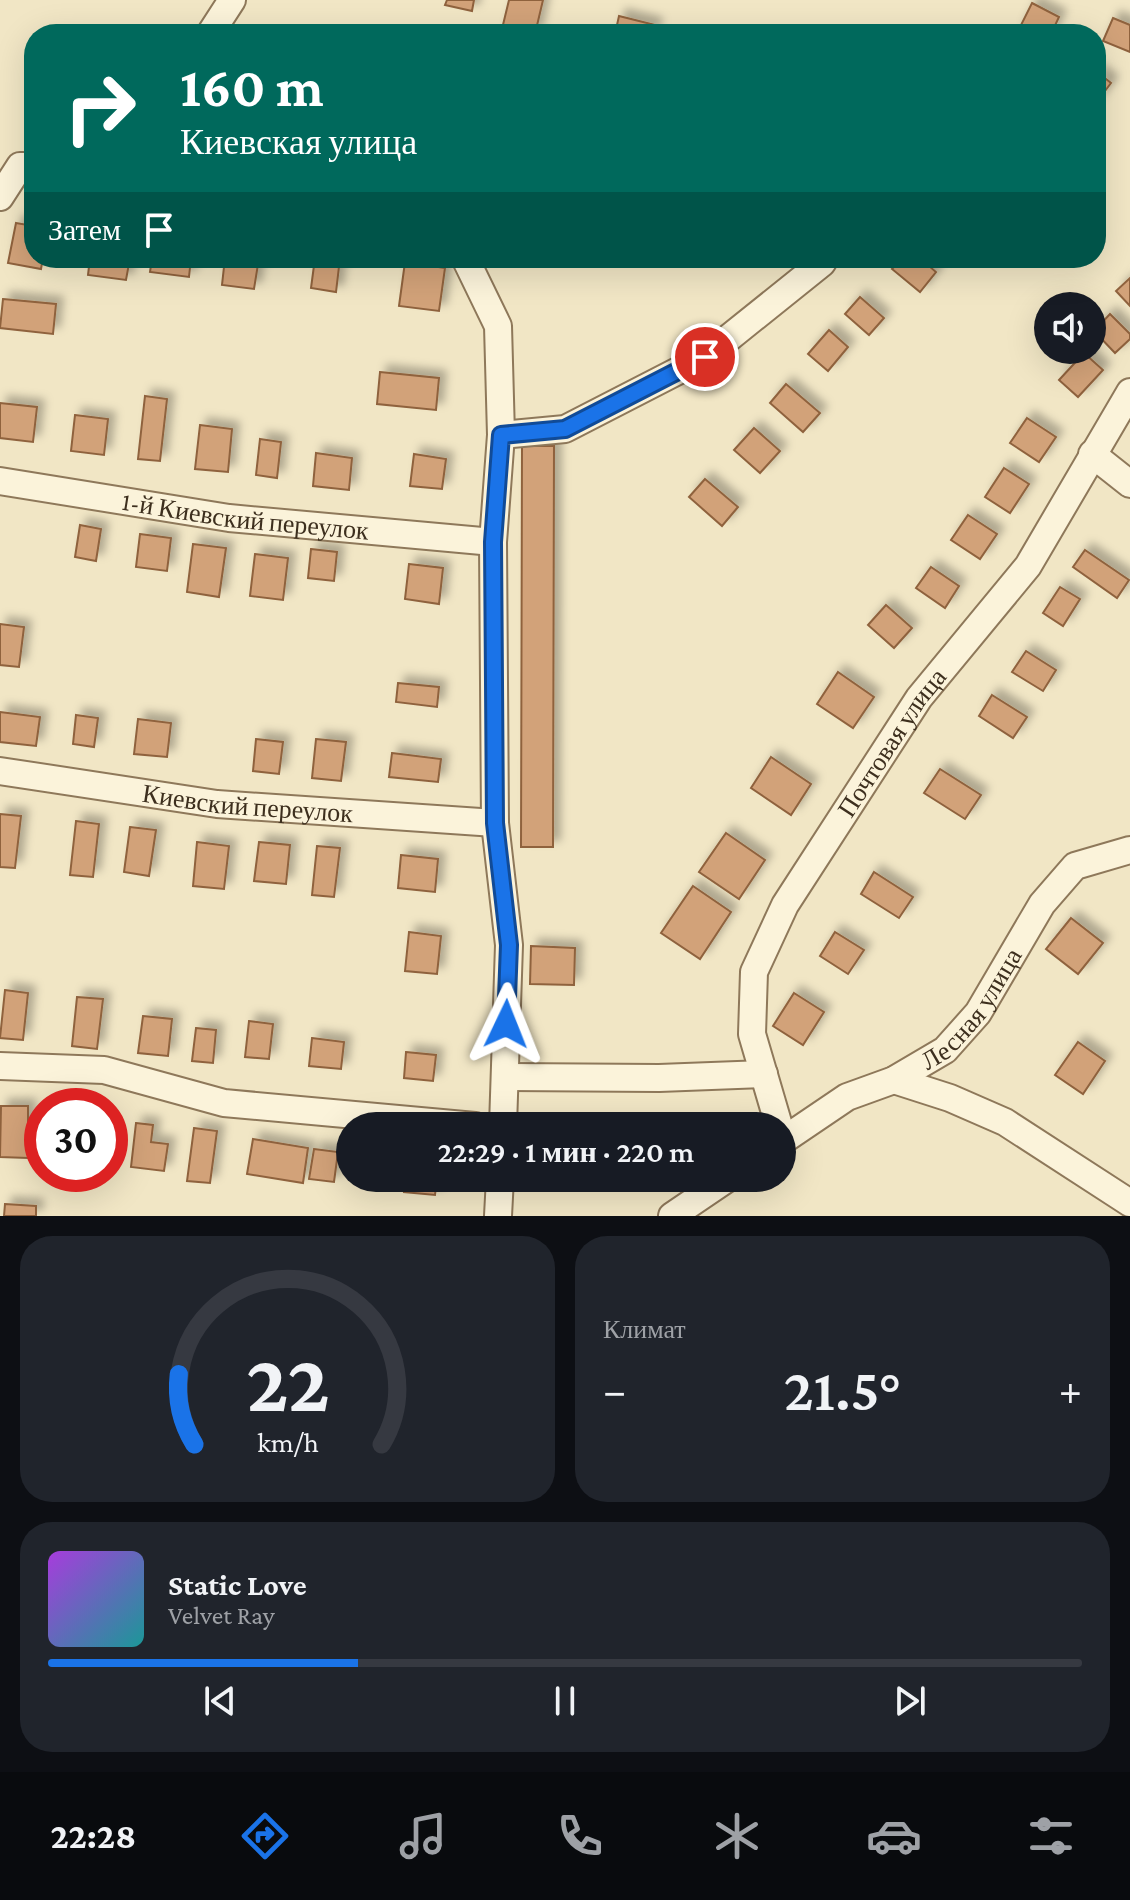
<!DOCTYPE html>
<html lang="ru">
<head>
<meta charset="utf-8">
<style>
	body { margin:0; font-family:"Crimson Pro",serif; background:#20242c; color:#f1f3f6; height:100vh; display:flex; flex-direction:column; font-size:30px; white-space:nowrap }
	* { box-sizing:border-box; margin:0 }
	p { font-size:26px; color:#9ea1a6 }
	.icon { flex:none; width:44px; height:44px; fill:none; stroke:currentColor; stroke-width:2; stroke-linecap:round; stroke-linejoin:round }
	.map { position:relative; height:1216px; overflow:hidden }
	.side { display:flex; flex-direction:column; gap:20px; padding:20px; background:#0d0f14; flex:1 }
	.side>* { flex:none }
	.banner { position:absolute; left:24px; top:24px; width:1082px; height:244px; border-radius:32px; box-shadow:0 8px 32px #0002; background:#00695c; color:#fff; overflow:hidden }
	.buttons { position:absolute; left:1034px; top:292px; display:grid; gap:16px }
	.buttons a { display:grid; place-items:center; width:72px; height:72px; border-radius:50%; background:#171b24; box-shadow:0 8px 32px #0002; font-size:40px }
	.speed { position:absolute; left:24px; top:1088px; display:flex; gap:16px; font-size:40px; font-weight:700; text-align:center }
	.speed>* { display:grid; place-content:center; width:104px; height:104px; border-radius:50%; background:#171b24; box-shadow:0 8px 32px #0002; line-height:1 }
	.speed .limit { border:12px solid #d22; background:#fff; color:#111 }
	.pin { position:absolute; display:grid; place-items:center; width:68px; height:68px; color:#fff; margin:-34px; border:4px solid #fff; border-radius:50%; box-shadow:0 2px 8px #0007 }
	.me { position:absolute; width:88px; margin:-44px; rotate:2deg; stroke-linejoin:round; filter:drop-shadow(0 0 6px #0008) }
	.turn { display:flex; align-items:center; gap:28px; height:168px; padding:0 24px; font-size:36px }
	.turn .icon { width:104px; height:104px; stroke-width:2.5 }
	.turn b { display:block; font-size:56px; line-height:68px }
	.then { display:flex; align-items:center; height:76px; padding:0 24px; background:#0003; gap:16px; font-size:30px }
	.big { font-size:60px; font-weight:600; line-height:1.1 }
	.side .widget { flex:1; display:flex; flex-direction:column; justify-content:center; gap:12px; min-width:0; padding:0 28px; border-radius:32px; background:#20242c }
	.side .dial { align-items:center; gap:0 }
	.dial svg { height:208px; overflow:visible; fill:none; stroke:#363941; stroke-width:7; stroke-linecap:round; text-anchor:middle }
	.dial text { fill:#f1f3f6; stroke:none }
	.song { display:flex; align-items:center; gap:24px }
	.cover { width:96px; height:96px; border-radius:12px; background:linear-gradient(135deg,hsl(280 70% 55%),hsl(180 70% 35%)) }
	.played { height:8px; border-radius:4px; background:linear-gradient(90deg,#1a73e8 30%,#363941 30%) }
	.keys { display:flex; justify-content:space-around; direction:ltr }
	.heat { display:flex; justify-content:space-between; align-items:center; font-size:44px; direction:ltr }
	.side .tiles { flex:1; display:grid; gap:20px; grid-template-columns:1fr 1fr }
	.widget:last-child { grid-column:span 2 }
	.trip { position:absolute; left:336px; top:1112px; width:460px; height:80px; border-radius:40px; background:#171b24; box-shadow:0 8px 32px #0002; font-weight:600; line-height:80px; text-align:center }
	.tab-bar { display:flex; height:128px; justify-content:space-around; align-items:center; background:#090b0e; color:#9ea1a6 }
	.tab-bar .icon { width:56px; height:56px }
	.tab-bar .selected { color:#1a73e8 }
	.tab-bar b { font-size:36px; color:#f1f3f6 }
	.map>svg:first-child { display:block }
</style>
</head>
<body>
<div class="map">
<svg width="1130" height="1216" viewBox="0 0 1130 1216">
	<defs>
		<filter id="shadow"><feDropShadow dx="7" dy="-7" stdDeviation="4" flood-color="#0004"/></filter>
	</defs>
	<rect width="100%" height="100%" fill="#f1e6c5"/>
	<!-- building -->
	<g fill="#d2a279" stroke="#8f623e" stroke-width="2" filter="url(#shadow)">
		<path d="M447 0H474L472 11 445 5Z"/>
		<path d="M509 0H543L535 34 502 29Z"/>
		<path d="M1032 3 1059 17 1051 34H1023L1018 31Z"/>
		<path d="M619 16 655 25 653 34H615Z"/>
		<path d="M1113 18 1130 25V52L1103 41Z"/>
		<path d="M1096 71 1111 83 1096 103Z"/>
		<path d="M16 223 34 226V258H43L41 269 8 263Z"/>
		<path d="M90 258H130L126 280 88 275Z"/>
		<path d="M152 258H191L189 277 150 272Z"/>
		<path d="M225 258H259L254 289 222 285Z"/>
		<path d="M315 258H340L336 292 311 288Z"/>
		<path d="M902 258H920L936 272 920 292 892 269Z"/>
		<path d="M405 262 445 268 439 311 399 306Z"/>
		<path d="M1130 278V306L1116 291Z"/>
		<path d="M860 297 884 318 869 335 845 314Z"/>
		<path d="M3 299 56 304 53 334 0 328Z"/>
		<path d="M1110 314 1130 334V339L1115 353 1094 331Z"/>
		<path d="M829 330 848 347 828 371 808 354Z"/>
		<path d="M1084 353 1103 370 1078 397 1059 380Z"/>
		<path d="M380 372 439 378 436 410 377 404Z"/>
		<path d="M786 384 820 413 803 432 770 403Z"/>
		<path d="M145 396 167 399 160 461 138 459Z"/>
		<path d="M0 403 37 407 33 442 0 438Z"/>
		<path d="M75 415 108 419 104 455 71 451Z"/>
		<path d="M1027 418 1056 437 1039 462 1010 443Z"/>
		<path d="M200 425 232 429 228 472 195 469Z"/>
		<path d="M754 428 780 451 760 473 734 450Z"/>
		<path d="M260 439 281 442 277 478 256 475Z"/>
		<path d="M522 446H554L553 847H521Z"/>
		<path d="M316 453 352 458 349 490 313 486Z"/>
		<path d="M414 454 446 459 442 489 410 486Z"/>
		<path d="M1004 468 1029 484 1010 513 985 497Z"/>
		<path d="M705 479 738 507 722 526 689 497Z"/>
		<path d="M968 515 997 534 980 559 951 540Z"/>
		<path d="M80 525 101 529 96 561 75 557Z"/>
		<path d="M140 534 171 538 167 571 136 567Z"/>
		<path d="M193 544 226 548 219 597 187 592Z"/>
		<path d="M311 549 337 552 334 581 308 578Z"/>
		<path d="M1085 550 1129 580 1117 598 1073 567Z"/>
		<path d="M255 554 288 558 283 600 250 596Z"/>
		<path d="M409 564 443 568 439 604 405 599Z"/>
		<path d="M931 567 959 586 945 608 916 588Z"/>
		<path d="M1060 587 1080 599 1063 626 1043 613Z"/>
		<path d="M886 605 912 628 894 648 868 625Z"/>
		<path d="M0 624 24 627 19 667 0 665Z"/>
		<path d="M1026 651 1056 670 1043 691 1012 672Z"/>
		<path d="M838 672 874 697 853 728 817 704Z"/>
		<path d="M398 683 439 687 437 707 396 702Z"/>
		<path d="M992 695 1027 717 1013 738 979 716Z"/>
		<path d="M0 712 40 717 36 746 0 742Z"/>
		<path d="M76 715 98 718 94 747 73 744Z"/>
		<path d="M138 719 171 723 167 757 134 754Z"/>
		<path d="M256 739 283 742 279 774 253 771Z"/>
		<path d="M316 739 346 742 341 781 312 778Z"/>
		<path d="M392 753 441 759 438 782 389 777Z"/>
		<path d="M771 757 811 784 791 815 751 788Z"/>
		<path d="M940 769 981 795 965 819 924 793Z"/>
		<path d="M0 814 21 816 15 868 0 867Z"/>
		<path d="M76 821 99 824 93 877 70 875Z"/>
		<path d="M130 827 156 830 149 876 124 872Z"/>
		<path d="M726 833 765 860 739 899 699 872Z"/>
		<path d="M197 842 229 846 224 889 193 886Z"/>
		<path d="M259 842 290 845 286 884 254 881Z"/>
		<path d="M317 846 340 848 334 897 312 895Z"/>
		<path d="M401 855 438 859 435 892 398 888Z"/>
		<path d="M874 872 913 897 899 918 861 894Z"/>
		<path d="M693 886 731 912 700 959 661 933Z"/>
		<path d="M1071 918 1103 943 1078 974 1046 949Z"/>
		<path d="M409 932 441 936 437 974 405 971Z"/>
		<path d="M835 932 864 950 848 974 820 956Z"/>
		<path d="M531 946 575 948 574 985 530 984Z"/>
		<path d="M5 990 28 993 23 1040 0 1038Z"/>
		<path d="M794 993 824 1012 803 1045 773 1026Z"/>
		<path d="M77 997 103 999 97 1049 72 1046Z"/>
		<path d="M143 1016 172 1019 168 1056 138 1053Z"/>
		<path d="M249 1021 273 1024 269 1059 245 1057Z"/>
		<path d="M196 1028 216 1030 213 1063 192 1061Z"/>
		<path d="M312 1038 344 1042 341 1069 309 1066Z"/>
		<path d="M1078 1042 1105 1061 1083 1094 1055 1075Z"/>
		<path d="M406 1052 436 1055 433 1081 404 1078Z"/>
		<path d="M1 1106H28V1158L0 1157Z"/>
		<path d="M136 1123 153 1125 151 1142 168 1144 164 1171 131 1167Z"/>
		<path d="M194 1128 217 1131 210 1183 187 1181Z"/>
		<path d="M253 1139 308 1148 303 1183 247 1174Z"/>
		<path d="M314 1149 338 1152 334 1182 309 1179Z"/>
		<path d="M405 1178H437L435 1195 404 1192Z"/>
		<path d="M5 1204 36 1206V1216H4Z"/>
	</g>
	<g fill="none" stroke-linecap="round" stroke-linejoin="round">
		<!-- street casing -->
		<g stroke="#8e785a" stroke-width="30">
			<g id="street">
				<path d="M210 34 232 0"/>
				<path d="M0 197 20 166H34"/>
				<path d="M465 258 498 326 501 435 493 542 495 823 509 945 503 1126"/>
				<path d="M501 435 565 429 705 357 822 263 825 258"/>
				<path d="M1092 454 1130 484"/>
				<path id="s1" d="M0 481 229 518 493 542"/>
				<path id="s2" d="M0 771 217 804 495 823"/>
				<path d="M0 1066 104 1070 224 1103 475 1126"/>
				<path d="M505 1077 659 1078 764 1074"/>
				<path d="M894 1080 950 1098 1005 1122 1130 1203"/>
				<path id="s3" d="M779 1126 752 1034 754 972 785 905 919 698 1028 566 1130 392"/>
				<path id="s4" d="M782 1141 847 1097 894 1080 945 1050 978 1013 1042 904 1075 866 1130 850"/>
				<path d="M498 1216 500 1178"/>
				<path d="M672 1216 728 1178"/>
			</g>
		</g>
		<!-- street -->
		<use href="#street" stroke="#fbf3da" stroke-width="26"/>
	</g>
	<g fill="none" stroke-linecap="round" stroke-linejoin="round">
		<!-- route casing -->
		<g stroke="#114b97" stroke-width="20">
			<path id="route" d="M506 1024 509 945 495 823 493 542 501 435 565 429 705 357"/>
		</g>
		<!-- route -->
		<use href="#route" stroke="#1a73e8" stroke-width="14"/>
	</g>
	<g text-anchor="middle" stroke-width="8" stroke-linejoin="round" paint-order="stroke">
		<!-- street labels -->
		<g font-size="26" fill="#3d2f1e" stroke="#f8f0d6">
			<text dy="9" stroke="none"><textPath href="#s1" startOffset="248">1-й Киевский переулок</textPath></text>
			<text dy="9" stroke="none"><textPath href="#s3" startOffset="426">Почтовая улица</textPath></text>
			<text dy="9" stroke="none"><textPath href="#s2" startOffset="250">Киевский переулок</textPath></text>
			<text dy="9" stroke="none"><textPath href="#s4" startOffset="236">Лесная улица</textPath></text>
		</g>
	</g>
</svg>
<div class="buttons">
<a><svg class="icon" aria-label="sound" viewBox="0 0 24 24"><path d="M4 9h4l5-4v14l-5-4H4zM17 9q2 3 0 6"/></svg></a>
</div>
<div class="speed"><div class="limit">30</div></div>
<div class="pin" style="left:705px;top:357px;background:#d93025"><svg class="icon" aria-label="arrive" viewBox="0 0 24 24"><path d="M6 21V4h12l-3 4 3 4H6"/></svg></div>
<svg class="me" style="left:506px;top:1024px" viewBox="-20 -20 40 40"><path d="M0-17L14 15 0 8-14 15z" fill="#1a73e8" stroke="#fff" stroke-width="4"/></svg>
<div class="trip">22:29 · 1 мин · 220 m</div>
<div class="banner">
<div class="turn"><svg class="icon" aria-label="right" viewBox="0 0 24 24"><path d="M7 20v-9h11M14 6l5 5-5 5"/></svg><div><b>160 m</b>Киевская улица</div></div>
<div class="then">Затем<svg class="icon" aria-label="arrive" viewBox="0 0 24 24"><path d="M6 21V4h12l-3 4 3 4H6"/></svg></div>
</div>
</div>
<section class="side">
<div class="tiles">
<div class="widget dial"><svg viewBox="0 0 100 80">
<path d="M14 69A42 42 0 1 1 86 69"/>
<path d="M14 69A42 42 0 0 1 8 42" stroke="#1a73e8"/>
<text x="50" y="56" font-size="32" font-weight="700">22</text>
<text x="50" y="72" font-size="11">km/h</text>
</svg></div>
<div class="widget"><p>Климат</p>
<div class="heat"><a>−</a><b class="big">21.5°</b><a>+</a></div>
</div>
<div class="widget">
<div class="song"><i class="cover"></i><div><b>Static Love</b><p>Velvet Ray</p></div></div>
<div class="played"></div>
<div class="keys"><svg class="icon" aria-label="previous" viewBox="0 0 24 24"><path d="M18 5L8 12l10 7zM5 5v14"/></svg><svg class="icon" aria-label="pause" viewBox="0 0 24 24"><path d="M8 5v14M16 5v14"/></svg><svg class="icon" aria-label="next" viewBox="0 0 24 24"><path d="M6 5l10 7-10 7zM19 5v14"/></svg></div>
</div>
</div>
</section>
<nav class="tab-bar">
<b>22:28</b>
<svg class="icon selected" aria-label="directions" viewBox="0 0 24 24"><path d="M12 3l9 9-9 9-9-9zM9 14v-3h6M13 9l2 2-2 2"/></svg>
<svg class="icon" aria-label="music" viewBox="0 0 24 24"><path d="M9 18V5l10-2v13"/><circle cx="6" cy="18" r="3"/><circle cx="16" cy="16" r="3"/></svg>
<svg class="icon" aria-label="phone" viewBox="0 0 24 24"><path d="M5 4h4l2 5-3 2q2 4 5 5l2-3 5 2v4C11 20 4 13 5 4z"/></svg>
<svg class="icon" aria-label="climate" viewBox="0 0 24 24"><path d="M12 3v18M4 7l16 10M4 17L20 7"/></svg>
<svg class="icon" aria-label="car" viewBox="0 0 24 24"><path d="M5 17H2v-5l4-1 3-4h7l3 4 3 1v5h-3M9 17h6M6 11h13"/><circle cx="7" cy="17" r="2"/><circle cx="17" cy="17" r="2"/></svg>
<svg class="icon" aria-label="filters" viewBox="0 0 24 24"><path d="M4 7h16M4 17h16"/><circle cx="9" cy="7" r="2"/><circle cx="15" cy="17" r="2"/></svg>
</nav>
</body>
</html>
